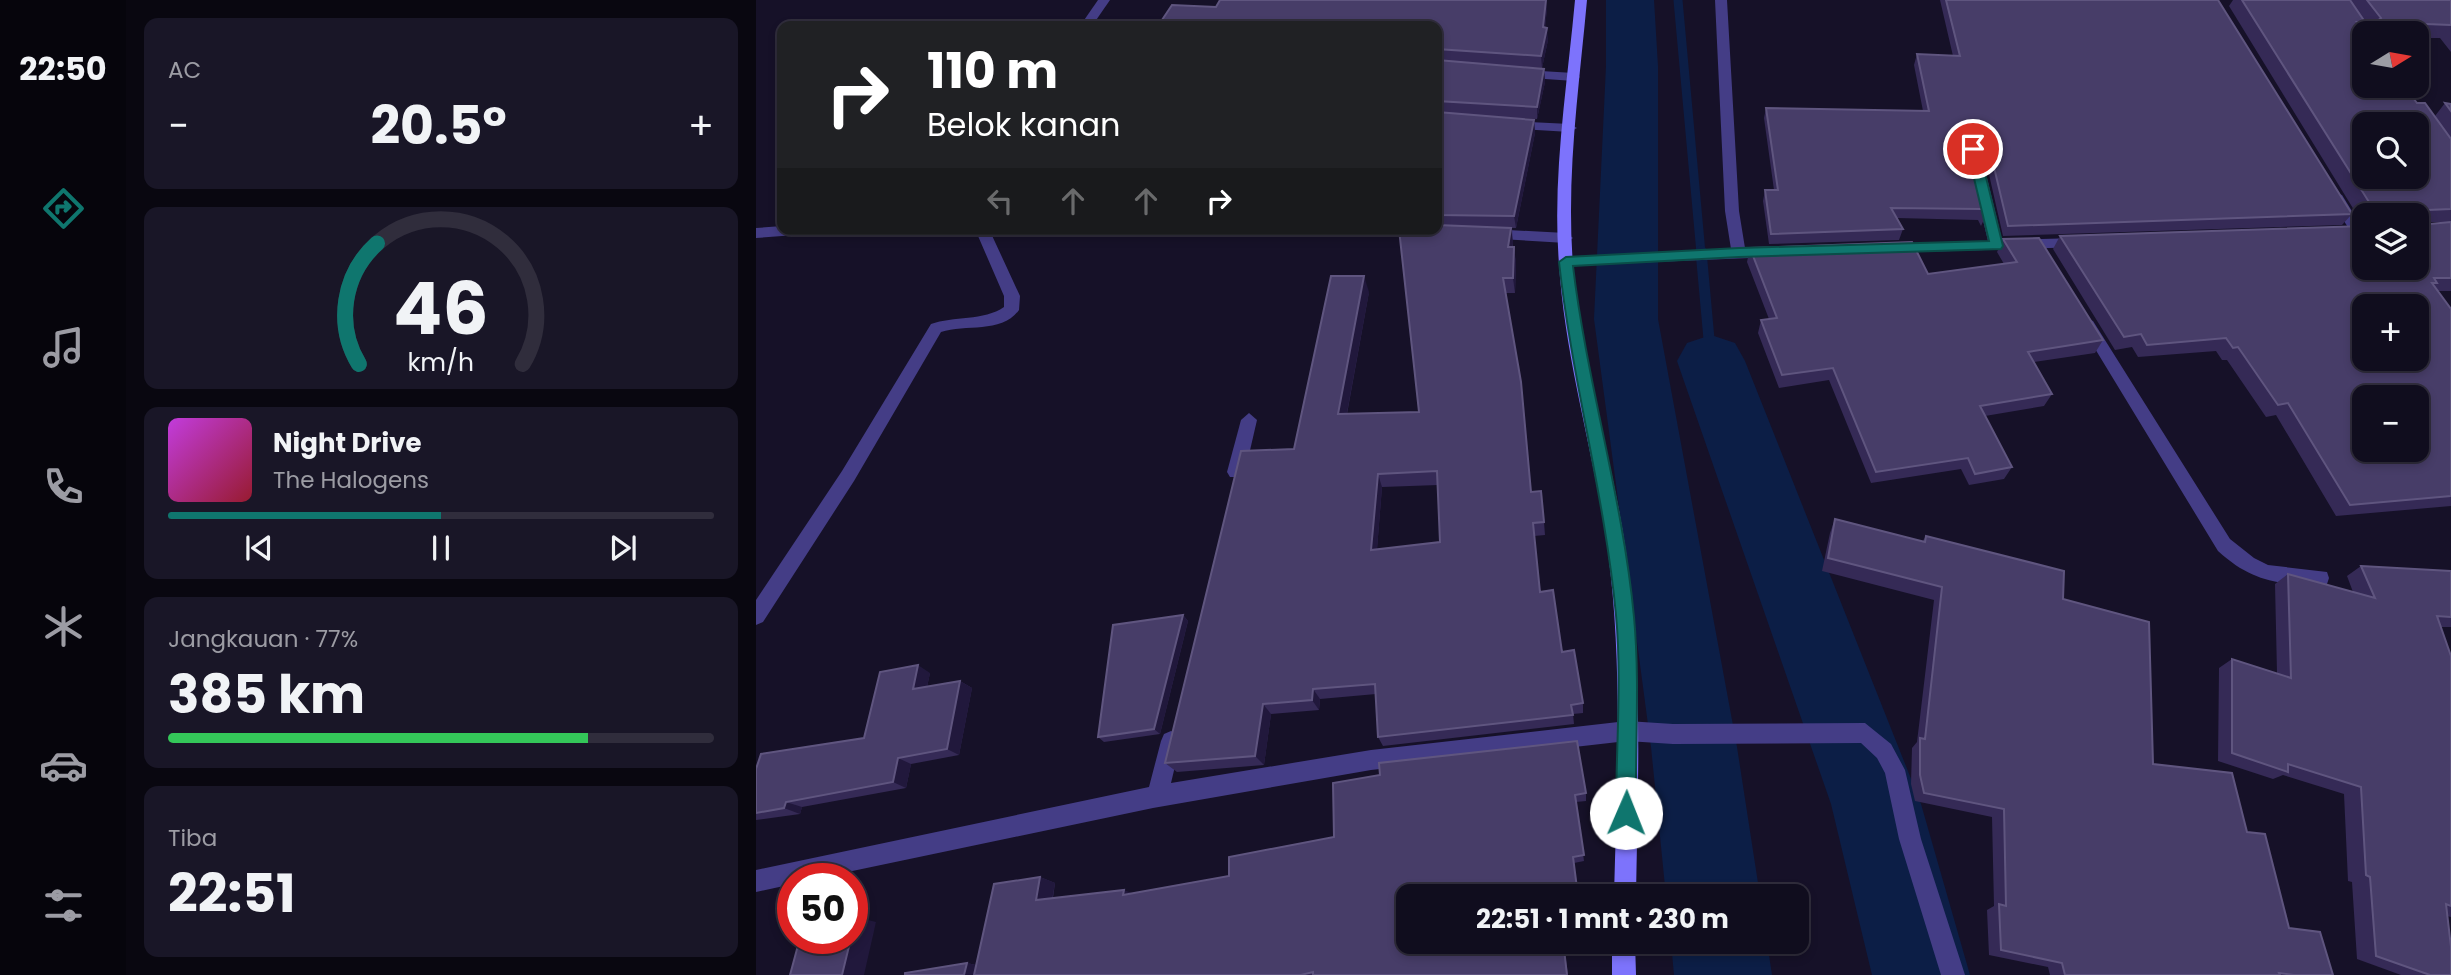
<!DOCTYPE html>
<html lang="id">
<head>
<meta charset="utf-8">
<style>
	body { margin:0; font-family:Poppins,sans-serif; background:#191627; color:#f1f3f6; height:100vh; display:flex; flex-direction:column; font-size:26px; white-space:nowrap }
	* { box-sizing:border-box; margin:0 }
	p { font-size:23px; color:#9c9ca4 }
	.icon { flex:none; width:38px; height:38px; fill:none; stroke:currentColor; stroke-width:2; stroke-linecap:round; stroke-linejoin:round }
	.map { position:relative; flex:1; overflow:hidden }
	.drawer { display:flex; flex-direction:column; gap:18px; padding:18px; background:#090710; width:630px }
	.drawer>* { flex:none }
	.hud { position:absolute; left:21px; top:21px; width:665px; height:214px; border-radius:14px; box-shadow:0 4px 10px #0003,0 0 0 2px #302d3c; background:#202124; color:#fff; overflow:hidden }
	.needle { width:46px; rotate:79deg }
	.controls { position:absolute; left:1596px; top:21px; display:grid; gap:14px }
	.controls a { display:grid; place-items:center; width:77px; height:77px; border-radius:14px; background:#100d1e; box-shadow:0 4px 10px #0003,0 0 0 2px #302d3c; font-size:35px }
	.speed { position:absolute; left:21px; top:863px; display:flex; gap:14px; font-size:35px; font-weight:700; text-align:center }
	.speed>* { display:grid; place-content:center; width:91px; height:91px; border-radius:50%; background:#100d1e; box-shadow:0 4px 10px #0003,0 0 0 2px #302d3c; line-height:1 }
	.speed .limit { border:10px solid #d22; background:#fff; color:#111 }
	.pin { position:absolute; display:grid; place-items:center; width:60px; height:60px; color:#fff; margin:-30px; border:4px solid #fff; border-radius:50%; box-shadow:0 2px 7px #0007 }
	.me { position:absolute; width:77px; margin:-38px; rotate:1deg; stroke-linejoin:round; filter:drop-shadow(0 0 5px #0008) }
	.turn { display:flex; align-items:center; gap:24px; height:147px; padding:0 35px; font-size:32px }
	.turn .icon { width:91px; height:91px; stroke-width:2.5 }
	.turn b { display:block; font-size:49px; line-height:60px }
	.lanes { display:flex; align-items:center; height:66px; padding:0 35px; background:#0003; justify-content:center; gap:35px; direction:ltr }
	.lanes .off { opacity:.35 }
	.big { font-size:52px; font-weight:700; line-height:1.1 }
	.drawer .card { flex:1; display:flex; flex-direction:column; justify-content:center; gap:10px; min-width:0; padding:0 24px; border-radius:14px; background:#191627 }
	.drawer .dial { align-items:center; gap:0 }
	.dial svg { height:182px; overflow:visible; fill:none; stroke:#302d3c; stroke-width:7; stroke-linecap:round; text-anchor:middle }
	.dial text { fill:#f1f3f6; stroke:none }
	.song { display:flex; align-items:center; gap:21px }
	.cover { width:84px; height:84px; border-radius:10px; background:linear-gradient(135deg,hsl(290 70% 55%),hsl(350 70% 35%)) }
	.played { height:7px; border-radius:4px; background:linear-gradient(90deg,#0f766e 50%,#302d3c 50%) }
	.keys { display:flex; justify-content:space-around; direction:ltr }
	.heat { display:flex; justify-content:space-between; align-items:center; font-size:38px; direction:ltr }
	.charge { height:10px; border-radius:5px; background:linear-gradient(90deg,#34c759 77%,#302d3c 0) }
	.trip { position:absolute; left:640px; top:884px; width:413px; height:70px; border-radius:14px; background:#100d1e; box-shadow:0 4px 10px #0003,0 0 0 2px #302d3c; font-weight:700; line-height:70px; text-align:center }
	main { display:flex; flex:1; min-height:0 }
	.tab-bar { display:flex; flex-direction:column; width:126px; justify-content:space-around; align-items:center; background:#06050c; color:#9c9ca4 }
	.tab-bar .icon { width:49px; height:49px }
	.tab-bar .on { color:#0f766e }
	.tab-bar b { font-size:32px; color:#f1f3f6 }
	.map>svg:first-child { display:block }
</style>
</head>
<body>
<main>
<nav class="tab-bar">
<b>22:50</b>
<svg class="icon on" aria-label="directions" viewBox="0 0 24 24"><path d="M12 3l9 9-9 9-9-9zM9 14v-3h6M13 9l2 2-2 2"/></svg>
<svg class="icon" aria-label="music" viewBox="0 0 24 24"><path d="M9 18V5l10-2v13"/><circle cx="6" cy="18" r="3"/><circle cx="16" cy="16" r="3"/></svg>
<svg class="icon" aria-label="phone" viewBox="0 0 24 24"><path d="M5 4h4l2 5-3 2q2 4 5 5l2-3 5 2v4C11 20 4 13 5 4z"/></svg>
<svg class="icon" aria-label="climate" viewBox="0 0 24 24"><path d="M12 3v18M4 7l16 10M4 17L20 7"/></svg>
<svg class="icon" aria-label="car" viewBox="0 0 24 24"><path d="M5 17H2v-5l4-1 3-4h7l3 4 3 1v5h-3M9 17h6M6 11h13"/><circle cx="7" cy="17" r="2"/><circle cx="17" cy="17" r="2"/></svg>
<svg class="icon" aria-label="filters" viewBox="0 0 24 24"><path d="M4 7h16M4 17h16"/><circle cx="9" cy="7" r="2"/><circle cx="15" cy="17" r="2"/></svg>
</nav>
<section class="drawer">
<div class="card"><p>AC</p>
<div class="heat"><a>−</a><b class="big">20.5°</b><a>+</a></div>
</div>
<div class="card dial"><svg viewBox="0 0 100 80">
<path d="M14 69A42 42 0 1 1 86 69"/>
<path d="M14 69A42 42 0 0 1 22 16" stroke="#0f766e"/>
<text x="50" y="56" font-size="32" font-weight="700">46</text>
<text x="50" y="72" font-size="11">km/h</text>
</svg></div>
<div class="card">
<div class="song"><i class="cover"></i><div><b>Night Drive</b><p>The Halogens</p></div></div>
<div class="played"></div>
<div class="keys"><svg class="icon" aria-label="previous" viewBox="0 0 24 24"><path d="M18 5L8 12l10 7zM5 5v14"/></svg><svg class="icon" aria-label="pause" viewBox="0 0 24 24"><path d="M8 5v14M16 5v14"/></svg><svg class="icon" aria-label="next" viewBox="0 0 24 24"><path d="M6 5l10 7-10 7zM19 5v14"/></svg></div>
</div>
<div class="card"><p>Jangkauan · 77%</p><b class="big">385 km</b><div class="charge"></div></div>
<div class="card"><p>Tiba</p><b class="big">22:51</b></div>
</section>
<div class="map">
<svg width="1695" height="975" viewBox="0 0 1695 975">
	<rect width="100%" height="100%" fill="#161128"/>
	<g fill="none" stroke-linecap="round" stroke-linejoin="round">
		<!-- stream-far1 -->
		<path stroke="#0c1e46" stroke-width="9" d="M922 0 945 253"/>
		<!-- stream -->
		<path stroke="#0c1e46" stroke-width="11" d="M945 251 955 361"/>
		<!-- river -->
		<g fill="#0c1e46" fill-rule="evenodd">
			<path d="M850 0H898L902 66V319L981 747 1004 896H910L895 747 838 319 850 66Z"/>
			<path d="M955 335 979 343 989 361 1165 804 1214 975H1116L1075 804 921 361 931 343Z"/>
			<path d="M915 942H1011L1016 975H918Z"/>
		</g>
		<!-- lane -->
		<g fill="#443d86" fill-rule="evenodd">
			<path d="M673 229 672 236 667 237 617 235 610 230Z"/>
			<path d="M733 229 810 233 817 238 810 243 728 238V230Z"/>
		</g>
		<!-- street -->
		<g fill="#443d86" fill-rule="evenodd">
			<path d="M342 0H354L336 26H324Z"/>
			<path d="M959 0H971L983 211 989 248 1017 247 1024 252 1017 257 805 266 803 262 810 257 975 249 969 211Z"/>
			<path d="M766 70 818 73 824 77 818 81 762 77 760 74Z"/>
			<path d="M755 121 814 124 821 128 814 132 750 128V122Z"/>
			<path d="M1217 145 1224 149 1246 240 1322 238 1327 239V247L1131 253V245L1136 244 1232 241 1210 149Z"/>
			<path d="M1581 193 1586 195 1608 231 1606 234H1596L1574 198Z"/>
			<path d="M26 226V229H60L53 234 0 238V228Z"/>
			<path d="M219 229H233L264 296 263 310C246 334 210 324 185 332L98 481 7 622 0 625V600L86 471 175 324C197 316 228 321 248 307V296Z"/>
			<path d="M1332 319 1337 321 1474 539 1498 558 1512 565 1571 572 1573 578 1571 584 1564 586C1520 584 1495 581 1462 551L1327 329 1324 325 1327 321Z"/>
			<path d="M493 413 501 420 489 472 486 477H474L471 472 485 420Z"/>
			<path d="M871 721 917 724 1109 723 1135 744 1149 770 1165 839 1209 975H1185L1143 839 1129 773 1121 758 1105 743 917 744 871 741 615 770 397 808 63 878H37V884L0 892V870L393 787 405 741 408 734 415 731 422 734 425 741 415 783 615 750Z"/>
		</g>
		<!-- secondary -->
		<g fill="#7d73fc" fill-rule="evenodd">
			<path d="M819 0H831C823 88 810 176 817 265 825 362 856 455 870 552 887 666 882 781 880 896H858C861 781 867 666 852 552 839 455 809 361 803 264 796 176 811 88 819 0Z"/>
			<path d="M856 942H879L880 975H856Z"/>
		</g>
	</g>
	<!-- wall -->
	<g fill="#352a56" fill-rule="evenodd">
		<path d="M1184 0H1462L1596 214 1586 225 1247 236 1227 148 1216 143 1213 145 1230 215 1225 226 1222 220 1141 218 1147 229 1143 240 1013 244 1007 201 1009 190H1018L1008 118 1010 108 1167 111 1158 65 1161 54 1197 56Z"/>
		<path d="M1477 0H1695V52L1684 38H1661V33H1612L1614 31 1609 23 1605 28 1661 103 1679 116 1689 103 1695 104V222H1673L1674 224 1695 222V291H1682L1695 309V506L1580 516 1520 415 1510 417 1471 360H1466L1460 351 1382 357 1376 347 1359 350 1297 249 1304 236 1608 268 1661 215H1608V224L1606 223 1473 6Z"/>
		<path d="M460 7 791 8 789 27 792 40 786 68 747 66 788 69 789 82 781 119 738 117 778 120 779 133 760 228H756L757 247 760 262 759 293H750L775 492 788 522 789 535 778 536 784 592 827 703V713L817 714 818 724 627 746 622 737 620 694 564 699 563 710 515 714 508 765 421 772 409 763 538 449 613 292 591 414 663 412 681 229V26ZM682 485 684 542 621 549 626 487Z"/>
		<path d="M1247 239 1347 340 1339 353 1278 362 1296 394 1288 406 1229 416 1256 467 1248 479 1213 485 1205 469 1115 483 1073 380 1023 388 1002 333 1005 320 1013 319 991 262 994 248 1172 274 1248 264 1241 252Z"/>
		<path d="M1079 519 1166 542 1170 536 1307 599 1397 764 1491 832 1533 928 1577 975H1294L1292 967 1233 955 1231 910 1238 906 1236 817 1159 801 1155 784 1156 748 1161 742 1178 600 1066 571 1074 533Z"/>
		<path d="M1605 566 1695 571V627H1685L1695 656V917L1691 916 1695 975H1645L1601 959 1596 882 1592 881 1588 794 1527 775 1517 779 1462 761 1463 668 1476 659 1521 673 1519 584 1532 574 1597 592 1591 576Z"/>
		<path d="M427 615 432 621 404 734 348 742 342 737Z"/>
		<path d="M174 673 171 687 204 681 216 688 203 755 155 764 150 788 46 807 44 814 0 820V769L108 738Z"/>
		<path d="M830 793V801L820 802 828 861 653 896 822 942 823 951 809 953 812 975H149L211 963 220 965 284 877 299 883 297 898 377 894 473 876V857Z"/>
	</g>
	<!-- shaded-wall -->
	<g fill="#21183c">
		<path d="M790 0 791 8 788 40 787 27Z"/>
		<path d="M791 28 792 40 786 68 785 56Z"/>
		<path d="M788 69 789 82 781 119V107Z"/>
		<path d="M778 120 779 133 760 228 758 216Z"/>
		<path d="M1220 132 1216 143 1207 150 1212 139Z"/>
		<path d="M755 228 757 243 754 262 752 247Z"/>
		<path d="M758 247 760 262 759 293 757 278Z"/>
		<path d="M608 276 613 292 588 429 582 414Z"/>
		<path d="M622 474 626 487 620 562 615 550Z"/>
		<path d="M427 615 432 621 404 734 398 729Z"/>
		<path d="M162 665 174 673 169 696 157 689Z"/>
		<path d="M204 681 216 688 203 755 191 749Z"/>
		<path d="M557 689 564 699 563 710 556 700Z"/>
		<path d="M507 704 515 714 508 765 499 756Z"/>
		<path d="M142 758 155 764 150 788 137 782Z"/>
		<path d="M30 802 46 807 44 814 28 808Z"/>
		<path d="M284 877 299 883 295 905 280 900Z"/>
		<path d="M368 890 381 895H367Z"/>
		<path d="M100 917 120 922 108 975H86L95 938H96V932Z"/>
		<path d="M211 963 228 967 227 975H208Z"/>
	</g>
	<!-- building -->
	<g fill="#473d68" stroke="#5f557f" stroke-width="2" fill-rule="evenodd">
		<path d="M464 0H790L787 27 791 28 785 56 681 49V26H402L416 5 460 7Z"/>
		<path d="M1190 0H1462L1596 214 1252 226 1231 138 1220 132 1212 139 1230 215 1226 209 1135 208 1147 229 1015 234 1009 190H1022L1010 108 1173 111 1161 54 1204 56Z"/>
		<path d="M1486 0H1594L1609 22H1601L1609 33H1608V86H1648L1661 103H1669L1695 139V209L1672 210 1674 224 1695 222V278H1678L1681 283H1676L1695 309V496L1594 505 1532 403 1522 405 1482 347 1477 348 1470 338 1391 345 1385 334 1368 337 1304 236 1608 226V268H1661V215H1622V211L1618 210ZM1608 124H1661V177H1608ZM1608 306H1661V359H1608ZM1608 397H1661V450H1608Z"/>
		<path d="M1611 0H1695V25L1620 22 1625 18Z"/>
		<path d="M681 60 788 69 781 107 681 101Z"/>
		<path d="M1689 103 1695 104V111Z"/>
		<path d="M681 112 778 120 758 216 681 215Z"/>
		<path d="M681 225 755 228 752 247H758L757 278H747L765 382 775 492 785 491 788 522 777 523 784 592 797 590 806 652 818 650 827 703 815 705 817 715 622 737 619 684 557 689 556 700 507 704 499 756 409 763 485 451 538 449 575 276H608L582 414 663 412 643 229H681ZM681 471 684 542 615 550 622 474Z"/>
		<path d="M1283 238 1347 340 1272 352 1296 394 1224 406 1256 467 1219 474 1212 458 1120 472 1077 368 1026 375 1005 320 1021 318 994 248 1156 242 1172 274 1261 262 1247 239Z"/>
		<path d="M1079 519 1169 542 1170 536 1308 571 1307 599 1393 622 1397 764 1476 773 1491 832 1509 834 1533 928 1564 932 1577 975H1538L1523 973 1524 975H1309L1306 963 1245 950 1243 904 1250 906 1248 809 1168 793 1164 775V738L1169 739 1186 587 1072 558Z"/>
		<path d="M1605 566 1695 571V617L1681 616 1695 656V906L1690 904 1695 947V975H1674L1620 956 1614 877 1610 875 1605 787 1532 764V772L1476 753V659L1535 678 1532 574 1619 598Z"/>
		<path d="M427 615 398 729 342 737 357 625Z"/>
		<path d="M162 665 157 689 204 681 191 749 142 758 137 782 30 802 28 808 0 813V769L5 754 108 738 124 672Z"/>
		<path d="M821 741 830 793 819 795 828 855 817 857 822 896H653V942H822V947L808 949 811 975H557V972L545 975H218L238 884 284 877 280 900 368 890 367 895 473 876V857L578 837 577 783 624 775 623 763Z"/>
		<path d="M96 917H100L96 932Z"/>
		<path d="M44 938H95L86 975H34Z"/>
		<path d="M211 963 208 975H149V973Z"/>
	</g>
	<!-- route -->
	<path fill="#0f766e" stroke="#0a4d48" stroke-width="2" d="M1217 145 1223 149 1247 246 1245 249 983 257 817 266C831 384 867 499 878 617 884 681 879 748 880 813L877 820 870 823 863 820 860 813C860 749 866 679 860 615 849 497 816 381 803 262L810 257 983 248 1233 241 1211 149Z"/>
</svg>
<div class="controls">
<a><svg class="needle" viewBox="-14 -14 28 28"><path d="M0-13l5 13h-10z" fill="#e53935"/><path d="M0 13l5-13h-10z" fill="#9c9ca4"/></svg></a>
<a><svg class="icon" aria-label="search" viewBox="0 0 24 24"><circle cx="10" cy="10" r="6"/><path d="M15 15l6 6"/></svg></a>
<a><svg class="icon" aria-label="layers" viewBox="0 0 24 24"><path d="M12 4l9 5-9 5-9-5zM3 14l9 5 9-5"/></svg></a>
<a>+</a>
<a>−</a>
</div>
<div class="speed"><div class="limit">50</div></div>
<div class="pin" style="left:1217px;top:149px;background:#d93025"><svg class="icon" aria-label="arrive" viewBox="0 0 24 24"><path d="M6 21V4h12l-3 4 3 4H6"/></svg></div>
<svg class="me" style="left:870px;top:813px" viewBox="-20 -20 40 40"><circle r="19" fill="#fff"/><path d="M0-13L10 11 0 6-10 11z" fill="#0f766e"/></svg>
<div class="trip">22:51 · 1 mnt · 230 m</div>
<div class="hud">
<div class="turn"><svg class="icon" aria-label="right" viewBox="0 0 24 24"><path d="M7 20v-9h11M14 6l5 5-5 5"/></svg><div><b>110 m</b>Belok kanan</div></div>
<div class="lanes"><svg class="icon off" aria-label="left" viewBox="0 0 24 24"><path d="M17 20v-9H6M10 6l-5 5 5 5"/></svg><svg class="icon off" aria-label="ahead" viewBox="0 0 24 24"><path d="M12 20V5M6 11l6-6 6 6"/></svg><svg class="icon off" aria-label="ahead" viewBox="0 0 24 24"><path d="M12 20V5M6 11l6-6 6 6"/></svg><svg class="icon" aria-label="right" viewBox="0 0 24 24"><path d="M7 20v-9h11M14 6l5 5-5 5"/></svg></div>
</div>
</div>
</main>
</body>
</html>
